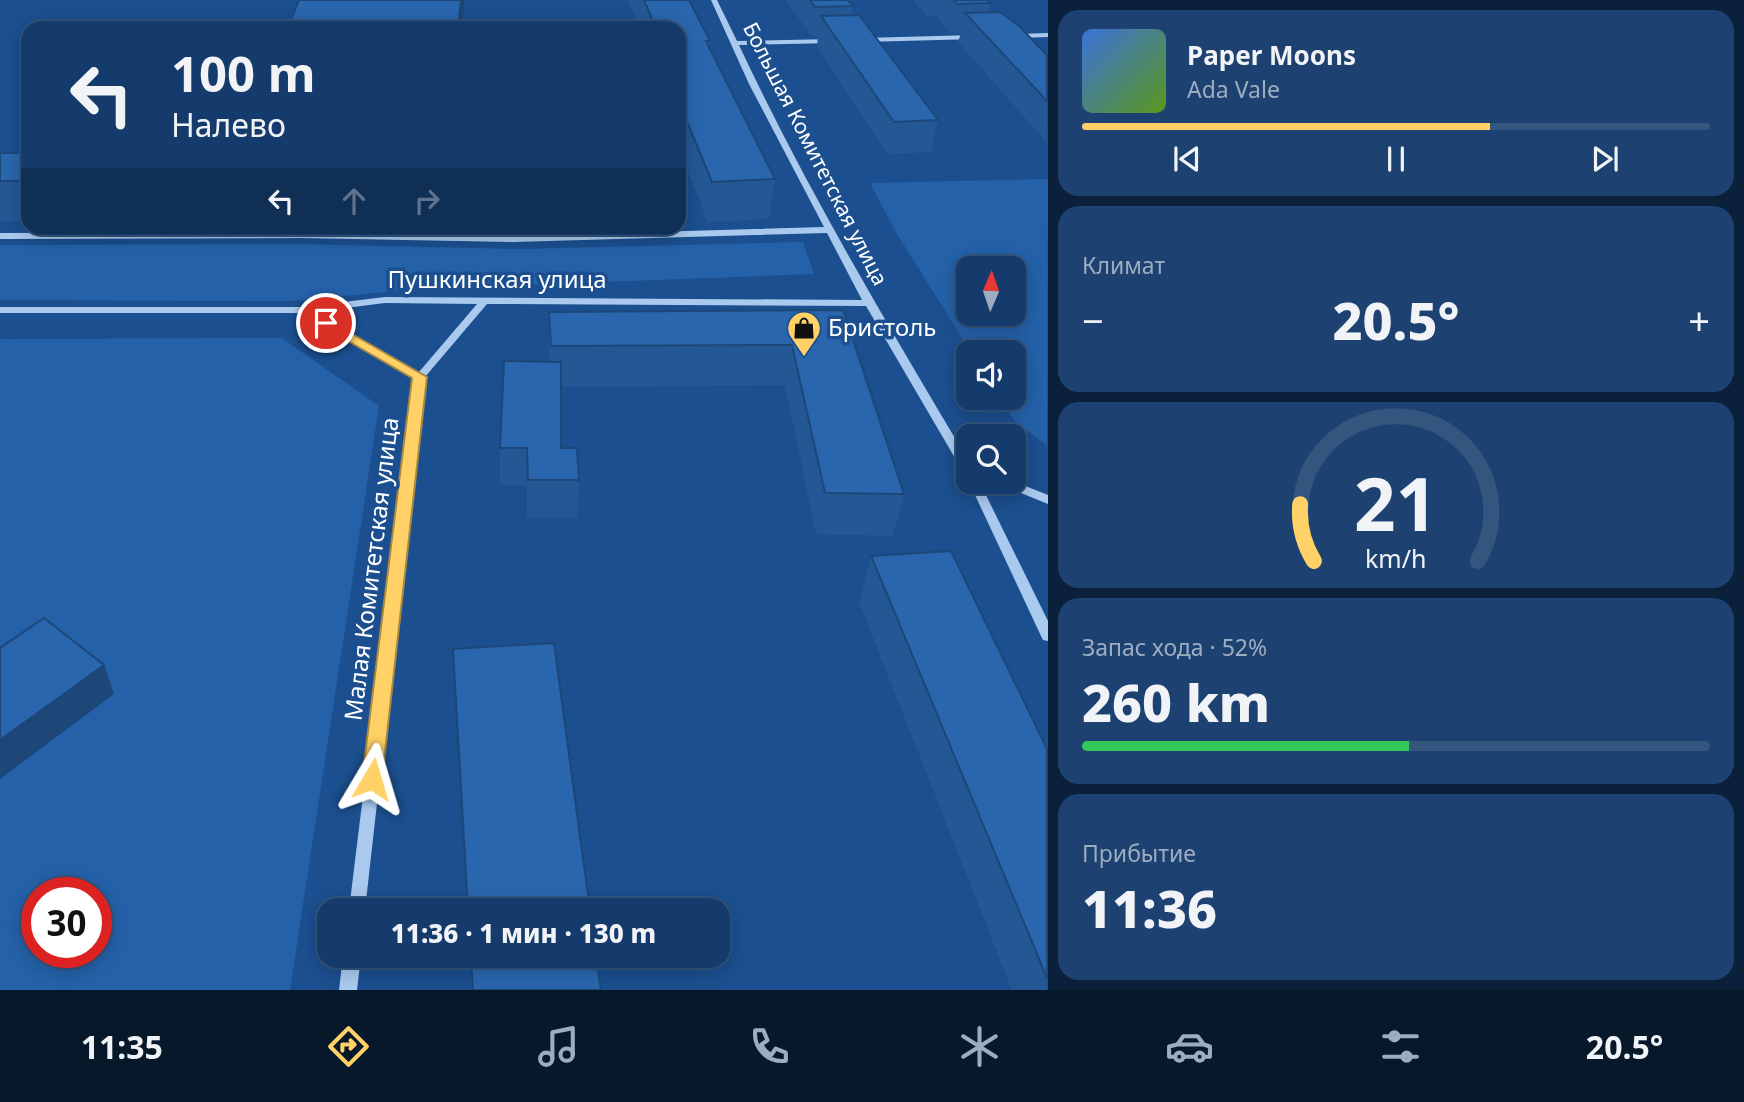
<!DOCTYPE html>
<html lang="ru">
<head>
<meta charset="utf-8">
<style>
	body { margin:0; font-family:"Noto Sans",sans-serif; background:#1d4271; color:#f1f3f6; height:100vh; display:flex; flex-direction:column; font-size:26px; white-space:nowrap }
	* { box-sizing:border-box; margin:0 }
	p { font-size:23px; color:#9dadc1 }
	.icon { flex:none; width:38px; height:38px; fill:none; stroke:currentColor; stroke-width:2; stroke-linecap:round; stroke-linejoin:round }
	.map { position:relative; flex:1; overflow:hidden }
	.panel { display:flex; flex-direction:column; gap:10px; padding:10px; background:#0b203b; width:696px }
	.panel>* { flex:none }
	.banner { position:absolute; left:21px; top:21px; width:665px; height:214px; border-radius:21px; box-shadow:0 4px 18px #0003,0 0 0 2px #33557e; background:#143b6b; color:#f1f3f6; overflow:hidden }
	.needle { width:46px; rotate:2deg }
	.buttons { position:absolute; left:956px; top:256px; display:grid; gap:14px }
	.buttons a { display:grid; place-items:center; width:70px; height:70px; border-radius:14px; background:#143b6b; box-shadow:0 4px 18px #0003,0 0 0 2px #33557e; font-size:35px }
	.speed { position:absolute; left:21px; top:877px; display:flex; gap:14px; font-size:35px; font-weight:700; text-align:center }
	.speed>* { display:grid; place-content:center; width:91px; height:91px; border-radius:50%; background:#143b6b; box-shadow:0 4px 18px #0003,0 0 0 2px #33557e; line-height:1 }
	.speed .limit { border:10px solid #d22; background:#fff; color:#111 }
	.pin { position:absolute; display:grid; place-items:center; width:60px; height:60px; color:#fff; margin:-30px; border:4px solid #fff; border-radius:50%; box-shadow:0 2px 7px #0007 }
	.me { position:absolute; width:77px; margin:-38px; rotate:7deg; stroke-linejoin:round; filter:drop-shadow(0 0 5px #0008) }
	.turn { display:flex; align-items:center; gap:24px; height:147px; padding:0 35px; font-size:32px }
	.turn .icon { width:91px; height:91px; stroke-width:2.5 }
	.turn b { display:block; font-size:49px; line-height:60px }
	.lanes { display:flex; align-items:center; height:66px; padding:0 35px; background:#0003; justify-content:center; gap:35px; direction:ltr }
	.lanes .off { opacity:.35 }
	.big { font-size:52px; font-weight:800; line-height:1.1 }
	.panel .tile { flex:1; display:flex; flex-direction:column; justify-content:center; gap:10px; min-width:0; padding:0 24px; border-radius:21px; background:#1d4271 }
	.panel .dial { align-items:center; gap:0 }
	.dial svg { height:182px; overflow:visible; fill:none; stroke:#33557e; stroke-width:7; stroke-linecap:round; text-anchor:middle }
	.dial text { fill:#f1f3f6; stroke:none }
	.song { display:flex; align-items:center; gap:21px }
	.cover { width:84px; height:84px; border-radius:10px; background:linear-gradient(135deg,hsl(220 70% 55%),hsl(90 70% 35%)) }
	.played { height:7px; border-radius:4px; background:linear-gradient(90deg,#ffd166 65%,#33557e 65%) }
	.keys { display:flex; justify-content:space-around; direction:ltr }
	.heat { display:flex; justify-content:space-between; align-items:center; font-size:38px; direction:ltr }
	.charge { height:10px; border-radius:5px; background:linear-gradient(90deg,#34c759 52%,#33557e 0) }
	.trip { position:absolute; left:317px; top:898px; width:413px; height:70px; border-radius:21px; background:#143b6b; box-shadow:0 4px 18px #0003,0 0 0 2px #33557e; font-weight:800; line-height:70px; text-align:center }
	.dock { display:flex; height:112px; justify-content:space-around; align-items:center; background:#08182b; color:#9dadc1 }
	.dock .icon { width:49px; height:49px }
	.dock .current { color:#ffd166 }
	.dock b { font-size:32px; color:#f1f3f6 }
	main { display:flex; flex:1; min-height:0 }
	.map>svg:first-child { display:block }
</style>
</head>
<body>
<main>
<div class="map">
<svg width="1048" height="990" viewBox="0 0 1048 990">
	<rect width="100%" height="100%" fill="#1b4f8f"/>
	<!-- green -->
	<g fill="#2461a8" fill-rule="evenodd">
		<path d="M1047 179H1048L1047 445 1016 423 1000 397H1013V352H971L897 234 870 183ZM968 268H1013V313H968Z"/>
		<path d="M803 242 814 274 418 289 290 301 0 300V245L294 244 521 249Z"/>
		<path d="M282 338 379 406 290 990H0V339ZM37 892H96V952H37Z"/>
	</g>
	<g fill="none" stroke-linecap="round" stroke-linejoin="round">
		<!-- minor -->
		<g fill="#a9c9ee" fill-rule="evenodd">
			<path d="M711 0H717L737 41 834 39 838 41 834 43 739 45C806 188 887 324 968 460V474L962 470 866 306 487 304 425 377 365 910H349L414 378 301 313H0V307H303L385 297 862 300 827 233 514 242 301 238 0 239V233L301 232 514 236 824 227 749 84ZM385 303 477 304 419 372 314 312Z"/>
			<path d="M1048 33V37L1013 38 1009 36 1013 34Z"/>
			<path d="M974 35H977V39L863 42 859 40 863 38Z"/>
			<path d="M968 480 979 481 1048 621V641L1043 640 1041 636Z"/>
			<path d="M997 481H1013L1048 495V504L999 484Z"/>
			<path d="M343 956H361L357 990H339Z"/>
		</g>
	</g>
	<!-- wall -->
	<g fill="#245895">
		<path d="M628 0H689L710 41 709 48 775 179 769 219 708 222 679 149V28H639Z"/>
		<path d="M786 0H848L853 6 851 16 938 120 931 152 887 154 817 46 818 36H811Z"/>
		<path d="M913 0H988L991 3 989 12 1047 55V143L958 42 961 33H950L937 17V16H927Z"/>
		<rect x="0" y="153" width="28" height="68"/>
		<path d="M843 310 904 494 893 536 816 534 785 385 561 387V448L579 480 577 518H527V486L500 485V448L549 362V312Z"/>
		<path d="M871 556 1047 749V990H1012L859 602Z"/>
	</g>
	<!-- shaded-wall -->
	<g fill="#1d4779">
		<path d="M461 0H465L461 28H458Z"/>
		<path d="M104 665 114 694 0 779V740Z"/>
	</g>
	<!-- building -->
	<g fill="#2a66ad" stroke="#1d4779" stroke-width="2">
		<path d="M299 0H461L458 28H288Z"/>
		<path d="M644 0H689L710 41H706L775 179 712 182 679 102V28H656Z"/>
		<path d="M810 0H848L853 6 815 7Z"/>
		<path d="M954 0H988L991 3 957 4Z"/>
		<path d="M1000 12 1018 25 1047 55V101L965 13Z"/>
		<path d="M859 15 938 120 894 122 821 16Z"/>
		<rect x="0" y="153" width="28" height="28"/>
		<path d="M843 310 904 494 825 493 792 345 551 346 549 312Z"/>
		<path d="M504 361 561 362V448H577L579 480H528L527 448H500Z"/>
		<path d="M951 551 1047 749V978L871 556Z"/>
		<path d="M44 618 104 665 0 740V648Z"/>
		<path d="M554 643 590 910H468L453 649Z"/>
		<path d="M471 956H596L601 990H473Z"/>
	</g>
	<!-- route -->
	<path fill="#ffd166" stroke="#a68842" stroke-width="2" d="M326 319 427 377 382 779 379 785 372 788 365 785 362 779 412 378 322 326V320Z"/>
	<!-- icons -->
	<defs>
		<g id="shop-pin" transform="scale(1.75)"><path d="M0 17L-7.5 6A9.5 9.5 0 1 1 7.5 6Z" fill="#ffd166" stroke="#1b4f8f"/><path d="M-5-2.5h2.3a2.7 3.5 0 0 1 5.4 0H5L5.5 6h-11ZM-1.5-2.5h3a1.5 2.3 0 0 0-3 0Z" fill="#111"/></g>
	</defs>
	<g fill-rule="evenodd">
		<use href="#shop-pin" x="804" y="328"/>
	</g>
	<g text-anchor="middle" stroke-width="7" stroke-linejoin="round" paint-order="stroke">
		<!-- far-street labels -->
		<g font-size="21" fill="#fff" stroke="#1b4f8f">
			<text transform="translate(815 154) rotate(63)" y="7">Большая Комитетская улица</text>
		</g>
		<!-- street labels -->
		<g font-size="24" fill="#fff" stroke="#1b4f8f">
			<text x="497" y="288">Пушкинская улица</text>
			<text transform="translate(372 569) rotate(-83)" y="8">Малая Комитетская улица</text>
		</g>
		<!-- poi labels -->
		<g font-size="24" fill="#fff" stroke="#1b4f8f" text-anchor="start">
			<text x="828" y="336">Бристоль</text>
		</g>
	</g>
</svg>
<div class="buttons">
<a><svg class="needle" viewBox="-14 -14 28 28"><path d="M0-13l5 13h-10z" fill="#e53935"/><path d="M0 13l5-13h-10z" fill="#9dadc1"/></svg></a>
<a><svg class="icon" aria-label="sound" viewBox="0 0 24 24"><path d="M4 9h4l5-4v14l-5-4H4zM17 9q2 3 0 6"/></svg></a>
<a><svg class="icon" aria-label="search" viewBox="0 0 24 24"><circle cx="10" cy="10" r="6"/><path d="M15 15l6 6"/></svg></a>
</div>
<div class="speed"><div class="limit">30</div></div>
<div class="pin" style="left:326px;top:323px;background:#d93025"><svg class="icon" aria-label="arrive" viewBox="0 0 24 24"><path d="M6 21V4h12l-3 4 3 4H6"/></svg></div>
<svg class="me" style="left:372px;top:779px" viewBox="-20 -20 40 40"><path d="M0-17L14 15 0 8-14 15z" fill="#ffd166" stroke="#fff" stroke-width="4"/></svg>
<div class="trip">11:36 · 1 мин · 130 m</div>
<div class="banner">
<div class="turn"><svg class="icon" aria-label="left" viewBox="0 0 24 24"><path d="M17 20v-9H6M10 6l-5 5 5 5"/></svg><div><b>100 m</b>Налево</div></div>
<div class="lanes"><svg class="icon" aria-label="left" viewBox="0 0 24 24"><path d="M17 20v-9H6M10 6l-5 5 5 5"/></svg><svg class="icon off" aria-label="ahead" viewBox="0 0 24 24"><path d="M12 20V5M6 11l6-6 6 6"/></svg><svg class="icon off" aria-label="right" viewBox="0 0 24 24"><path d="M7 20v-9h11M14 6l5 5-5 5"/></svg></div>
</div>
</div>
<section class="panel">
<div class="tile">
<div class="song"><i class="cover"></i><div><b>Paper Moons</b><p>Ada Vale</p></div></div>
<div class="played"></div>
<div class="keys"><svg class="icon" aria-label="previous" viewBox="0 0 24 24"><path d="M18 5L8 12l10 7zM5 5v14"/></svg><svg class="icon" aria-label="pause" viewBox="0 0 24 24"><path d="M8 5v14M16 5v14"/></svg><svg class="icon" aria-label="next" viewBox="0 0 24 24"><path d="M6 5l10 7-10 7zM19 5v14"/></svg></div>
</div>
<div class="tile"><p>Климат</p>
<div class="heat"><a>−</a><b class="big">20.5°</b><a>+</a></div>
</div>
<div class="tile dial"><svg viewBox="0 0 100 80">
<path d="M14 69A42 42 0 1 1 86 69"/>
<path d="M14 69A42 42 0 0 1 8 44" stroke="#ffd166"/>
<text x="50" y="56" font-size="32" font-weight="700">21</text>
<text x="50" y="72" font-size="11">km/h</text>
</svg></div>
<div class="tile"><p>Запас хода · 52%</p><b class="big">260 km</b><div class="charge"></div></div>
<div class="tile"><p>Прибытие</p><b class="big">11:36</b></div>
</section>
</main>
<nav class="dock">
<b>11:35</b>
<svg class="icon current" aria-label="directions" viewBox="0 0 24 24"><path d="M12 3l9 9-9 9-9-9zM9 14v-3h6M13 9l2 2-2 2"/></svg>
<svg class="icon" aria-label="music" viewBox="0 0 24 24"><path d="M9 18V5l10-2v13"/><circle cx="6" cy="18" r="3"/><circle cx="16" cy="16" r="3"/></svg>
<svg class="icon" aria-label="phone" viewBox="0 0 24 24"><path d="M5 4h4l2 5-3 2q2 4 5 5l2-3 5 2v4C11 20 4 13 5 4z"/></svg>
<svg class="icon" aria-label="climate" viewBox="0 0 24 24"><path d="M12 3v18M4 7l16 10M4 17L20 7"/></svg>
<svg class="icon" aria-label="car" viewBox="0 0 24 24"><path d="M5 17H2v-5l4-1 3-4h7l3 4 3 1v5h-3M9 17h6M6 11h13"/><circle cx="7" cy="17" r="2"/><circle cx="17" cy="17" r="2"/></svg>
<svg class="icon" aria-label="filters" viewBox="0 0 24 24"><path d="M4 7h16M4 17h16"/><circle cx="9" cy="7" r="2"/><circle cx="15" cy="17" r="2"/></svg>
<b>20.5°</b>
</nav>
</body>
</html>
